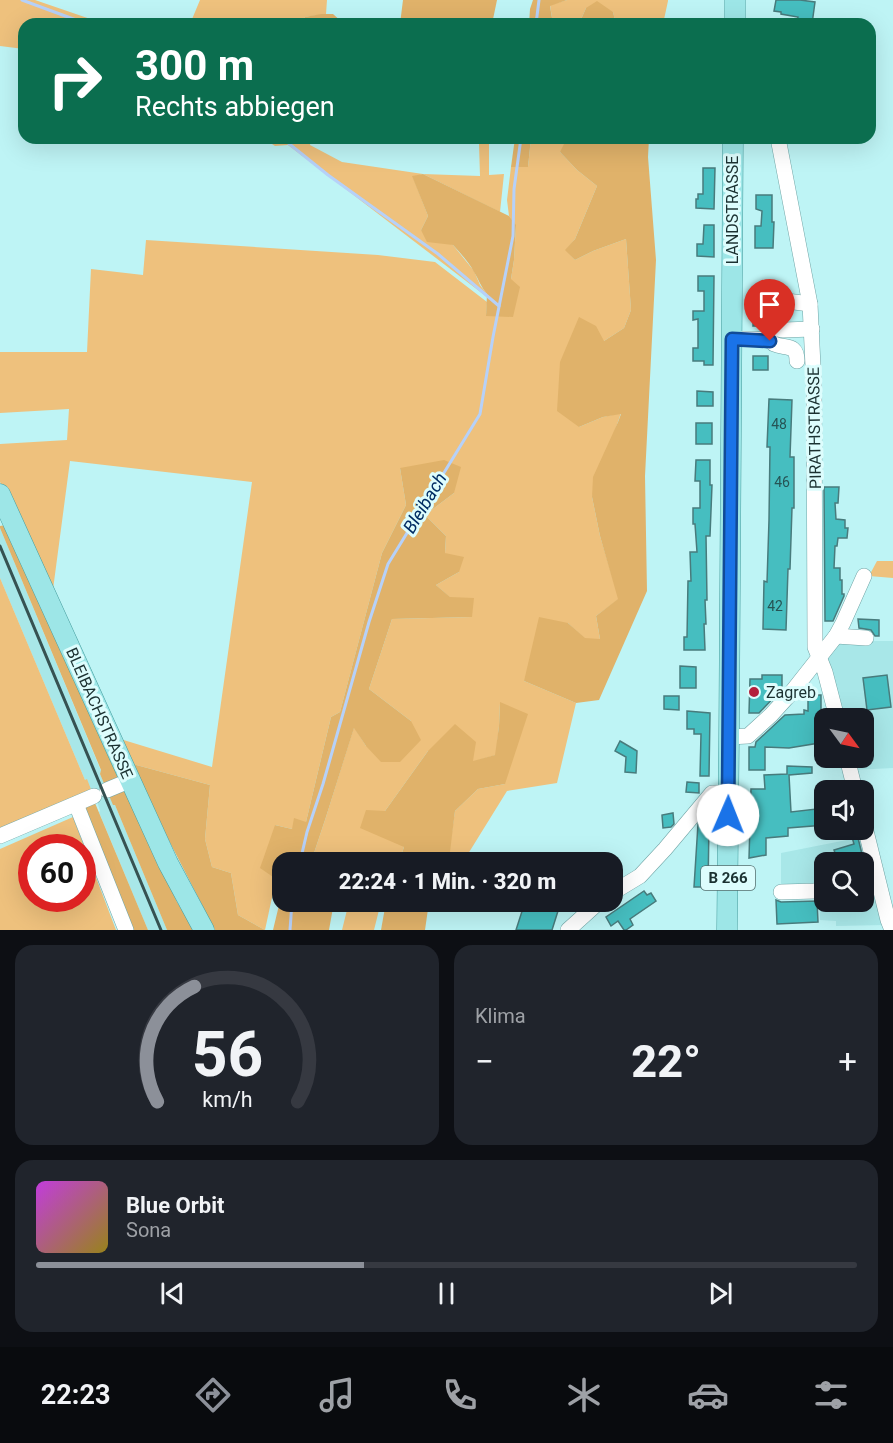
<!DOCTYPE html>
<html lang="de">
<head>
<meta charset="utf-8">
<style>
	body { margin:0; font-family:Roboto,sans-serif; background:#20242c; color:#f1f3f6; height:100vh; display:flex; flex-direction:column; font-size:22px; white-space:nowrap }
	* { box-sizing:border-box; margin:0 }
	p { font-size:20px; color:#9ea1a6 }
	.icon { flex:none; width:33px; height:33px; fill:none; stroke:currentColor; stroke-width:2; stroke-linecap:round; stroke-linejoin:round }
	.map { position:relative; height:930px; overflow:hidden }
	.panel { display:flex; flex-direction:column; gap:15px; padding:15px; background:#0d0f14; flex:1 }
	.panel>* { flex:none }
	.hud { position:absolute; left:18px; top:18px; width:858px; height:126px; border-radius:18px; box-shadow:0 6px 24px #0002; background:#0b6e4f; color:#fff; overflow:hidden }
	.needle { width:39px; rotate:123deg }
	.buttons { position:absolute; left:814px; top:708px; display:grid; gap:12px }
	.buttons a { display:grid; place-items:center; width:60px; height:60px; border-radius:12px; background:#171b24; box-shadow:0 6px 24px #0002; font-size:30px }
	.speed { position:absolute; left:18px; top:834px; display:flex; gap:12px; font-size:30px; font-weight:700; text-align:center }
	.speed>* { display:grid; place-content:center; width:78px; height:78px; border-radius:50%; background:#171b24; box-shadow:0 6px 24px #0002; line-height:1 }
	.speed .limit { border:9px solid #d22; background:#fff; color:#111 }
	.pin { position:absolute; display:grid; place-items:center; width:51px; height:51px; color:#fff; margin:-62px -26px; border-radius:50% 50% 50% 0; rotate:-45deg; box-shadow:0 0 6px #0007 }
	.pin .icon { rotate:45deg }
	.me { position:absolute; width:66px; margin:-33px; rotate:1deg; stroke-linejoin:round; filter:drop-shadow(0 0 4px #0008) }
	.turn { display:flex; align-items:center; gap:21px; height:126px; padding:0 18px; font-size:27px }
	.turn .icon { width:78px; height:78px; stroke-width:2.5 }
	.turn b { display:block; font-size:42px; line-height:51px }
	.big { font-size:45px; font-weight:800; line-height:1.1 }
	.panel .tile { flex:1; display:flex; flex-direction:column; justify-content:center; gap:9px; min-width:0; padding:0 21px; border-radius:18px; background:#20242c }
	.panel .dial { align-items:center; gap:0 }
	.dial svg { height:156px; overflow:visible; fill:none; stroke:#363941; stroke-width:7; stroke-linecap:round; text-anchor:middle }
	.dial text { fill:#f1f3f6; stroke:none }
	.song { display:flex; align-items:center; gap:18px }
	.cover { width:72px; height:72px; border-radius:9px; background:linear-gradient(135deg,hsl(290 70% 55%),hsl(50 70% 35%)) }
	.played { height:6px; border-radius:3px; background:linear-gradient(90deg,#8c9099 40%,#363941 40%) }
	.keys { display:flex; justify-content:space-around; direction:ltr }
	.heat { display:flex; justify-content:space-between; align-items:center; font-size:33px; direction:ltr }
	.panel .tiles { flex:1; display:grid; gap:15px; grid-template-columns:1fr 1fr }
	.tile:last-child { grid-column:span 2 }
	.trip { position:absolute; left:272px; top:852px; width:351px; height:60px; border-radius:18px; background:#171b24; box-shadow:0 6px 24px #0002; font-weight:800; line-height:60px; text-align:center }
	.menu { display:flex; height:96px; justify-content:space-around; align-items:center; background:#090b0e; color:#9ea1a6 }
	.menu .icon { width:42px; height:42px }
	.menu .active { color:#8c9099 }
	.menu b { font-size:27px; color:#f1f3f6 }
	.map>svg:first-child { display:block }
</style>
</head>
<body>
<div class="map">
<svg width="893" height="930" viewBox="0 0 893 930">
	<rect width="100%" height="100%" fill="#bef4f5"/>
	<!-- built -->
	<g fill="#a8e7e8" fill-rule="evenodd">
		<path d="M0 528 101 771 100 774 105 786 92 792 85 780 0 578Z"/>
		<path d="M837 641H893V768L854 770 851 758H864V718H840L824 658Z"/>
		<path d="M108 793 115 805 167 930H148L99 812 100 811 96 798Z"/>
		<path d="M862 837 885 925 836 926V921L820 920 819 893 781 889V853ZM825 862H864V902H825Z"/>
	</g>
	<!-- green -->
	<g fill="#eec17d" fill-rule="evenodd">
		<path d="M0 0H35L105 24H24V49L0 46Z"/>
		<path d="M200 0H327L326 14 305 17 302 24H190Z"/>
		<path d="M567 0H668V1L663 24H616L613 12 586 8 579 24H553L550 5Z"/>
		<path d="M263 138H311L310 145 342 162 423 174 480 176 479 144 489 142V175L504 174 500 212 423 174 413 177 428 216 421 230 453 245 474 271 480 285 487 294V297L288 145 275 146Z"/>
		<path d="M531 138H587L585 144 560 152 577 170 597 186 575 239 566 250 575 260 593 251 626 239 631 310 624 328 604 341 579 427 603 417 621 413 592 497 600 536 619 599 596 616 600 639H585L568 623 524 681 576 703 557 783 507 791 463 862H460L449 852 455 811 478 789 505 784 500 703 499 726 496 755 472 762 428 751 385 811 404 847 399 862H311L326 817 354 727 366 746 411 721 369 689 392 619 472 617 436 585 459 572 445 553 446 536 425 515 454 493 400 468 406 505 382 553 340 712 331 717 306 822 292 829 275 825 276 879 265 930 238 915 231 873 212 867 205 839 210 785 129 763 117 738 212 767 252 482 70 461 52 597 0 482V444L67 440 69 409 0 413V352H87L91 269 143 275 146 240 378 255 435 262 487 302 486 316 511 279 514 260 516 226 509 216 507 200 511 167H528Z"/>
		<path d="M877 561H893V578L869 576Z"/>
		<path d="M0 578 85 780 87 779 92 792 0 833Z"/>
		<path d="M73 817 116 930H0V849ZM32 848H82V898H32Z"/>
		<path d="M349 902H381L374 930H342Z"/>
	</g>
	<!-- forest -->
	<g fill="#e0b26a">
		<path d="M403 0H497L492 24H400Z"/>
		<path d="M533 0H567L550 6 553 24H529L530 9Z"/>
		<path d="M597 1 613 12 616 24H579L586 8Z"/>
		<path d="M321 14H333L344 24H302L305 17Z"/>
		<path d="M515 138H531L528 167H511Z"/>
		<path d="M587 138H649L648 157 656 260 645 476 647 591 599 700 576 703 524 681 539 617 568 623 585 638 600 639 596 616 618 599 600 536 592 497 593 477 618 422 621 414 603 417 579 427 557 411 560 362 579 317 596 326 604 341 624 328 631 310 626 239 593 251 575 260 565 250 575 239 597 186 577 170 560 152 565 142 585 144Z"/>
		<path d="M423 174 509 216 516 225 514 260 511 279 520 287 513 317 486 316 487 294C481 287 479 280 474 272 469 262 460 253 453 245L427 242 421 230 428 216 412 176Z"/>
		<path d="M444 460 461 467 454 493 425 515 446 536 445 553 464 557 459 572 436 585 450 597 474 598 472 617 392 619 369 689 411 721 421 740 400 762H381L366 746 354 728 326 817 311 862H282V902H334L329 930H273L281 897 276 879 260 868 275 825 292 829 294 818 306 822 331 717 340 712 382 553 406 505 400 468Z"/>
		<path d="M6 525 177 902 194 930H167L115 805H113L100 774 101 770 0 528V526Z"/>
		<path d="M500 702 528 714 505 784 478 789 455 811 450 852 460 862H399L404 847 360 828 366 810 385 811 428 751 455 724 476 742 473 761 495 755 499 726Z"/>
		<path d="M129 763 210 785 205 839 212 867 231 873 238 915 265 930H215Z"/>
		<path d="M95 803 148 930H128L85 807Z"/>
		<path d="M386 902H429L425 930H381Z"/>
	</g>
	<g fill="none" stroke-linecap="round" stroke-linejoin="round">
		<!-- stream -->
		<g stroke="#b6d1f9" stroke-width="3">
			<path d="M22 0 87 24"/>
			<path d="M536 24 539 0"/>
			<path d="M282 138 328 175 438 254 499 306"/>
			<path d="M300 862 307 832 323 784 369 622 388 564 480 414 493 337 513 236 514 189 521 138"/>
			<path d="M290 930 292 902"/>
		</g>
	</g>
	<!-- building -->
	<g fill="#46bec0" stroke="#487b7c" stroke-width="1.5">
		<path d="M776 0H800L815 2 812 24H796L798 17 781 14V12L774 11Z"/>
		<path d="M703 168H715L714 209 696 208V199H698V194H703Z"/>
		<path d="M756 195H772V222H774L773 248H755V226H761L762 211 756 209Z"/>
		<path d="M704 225H714V257L697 256V244H703Z"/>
		<path d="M698 276H714L713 365H704V361H693V348H698V319L693 320V311H704V291H698Z"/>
		<path d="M754 300H761L765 306 773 309V311H784V320L768 319 764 321 762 326H753Z"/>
		<rect x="753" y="356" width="15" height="14"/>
		<path d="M697 391 713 392V406H697Z"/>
		<path d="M769 399 792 400 790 457H794V508H792L790 569H788L786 630 763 629 764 581 767 582 769 520 770 447H767Z"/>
		<rect x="696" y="423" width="16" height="21"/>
		<path d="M696 460H710V485H712L710 536H706L707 600H705L706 624H704L705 650H684V637H687L688 581H691L690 552H697L695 524H693V508H700V481H695Z"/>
		<path d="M824 487H839L838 503H835L836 519 845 520V528H848L847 538H838L837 546H835L834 568H840V580H842V594H844V596L833 621H825Z"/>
		<path d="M858 619 879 620V636H875L871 630 859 628Z"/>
		<path d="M680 666 696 667V688H680Z"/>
		<path d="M762 675H782V689L759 713H749L750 679H762Z"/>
		<path d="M887 675 891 707 867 710 863 678Z"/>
		<path d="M808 695H821V710H825V735H819V743L789 748 765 747V770H749V747H755L756 742 785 715 804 714V710L808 711Z"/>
		<path d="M664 696H679V710L664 709Z"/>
		<path d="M687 711 710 713 709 776H700L701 734H694V729H687Z"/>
		<path d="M620 741 637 751 636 773 625 772 626 757 615 751Z"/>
		<path d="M787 766 812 767V773L789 775 791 812 825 808V825L788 828V836L766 838V855L749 858 751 789H765L764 775 787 774Z"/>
		<path d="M687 782 699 783V793L686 792Z"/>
		<path d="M673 813 674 824 671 827 663 828 662 815Z"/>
		<path d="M698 824H709L708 887H694Z"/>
		<path d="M850 830H856L864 862H838L834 850 854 844Z"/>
		<path d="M644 891 647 895 651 893 656 901 630 919 633 925 626 930H624L618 921 611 926 606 917Z"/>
		<path d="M776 900 781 902 817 901 818 922 777 924Z"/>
		<path d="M525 902H543L541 906 558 911 552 930H516Z"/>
	</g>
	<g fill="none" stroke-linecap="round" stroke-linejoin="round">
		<!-- minor casing -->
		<g stroke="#71a5a6" stroke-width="16">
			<g id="minor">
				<path d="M778 138 810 304 814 387 815 647 825 672 837 718"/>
				<path d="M771 299 810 304"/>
				<path d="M771 328 784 330 812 329"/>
				<path d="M732 339C741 339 763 338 770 341 772 342 773 343 774 344 785 349 797 343 797 361"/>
				<path d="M836 636 866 638"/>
				<path d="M729 737 748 736 771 715 791 693 836 636 843 623 864 576"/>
				<path d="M847 758 855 790"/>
				<path d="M107 790 131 780"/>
				<path d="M76 804 126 930"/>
				<path d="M864 823 888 920 892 930"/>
				<path d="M0 836 94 796"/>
				<path d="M781 892 815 891 825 888"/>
				<path d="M612 893 640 876 665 849 712 793H729"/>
				<path d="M568 930 599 902"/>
			</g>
		</g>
		<!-- major casing -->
		<g stroke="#459c9d" stroke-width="21">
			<g id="major">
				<path d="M735 24V0"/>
				<path d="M0 494 168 863 204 930"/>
				<path d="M727 930 729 737 733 138"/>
			</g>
		</g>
		<!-- minor -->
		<use href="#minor" stroke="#fff" stroke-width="15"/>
		<!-- major -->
		<use href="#major" stroke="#9de6e7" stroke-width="20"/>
		<!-- rail -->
		<path stroke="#365252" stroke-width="3" d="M0 546 161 930"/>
	</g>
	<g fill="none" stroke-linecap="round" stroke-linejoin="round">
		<!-- route casing -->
		<g stroke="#114b97" stroke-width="15">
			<path id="route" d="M728 815 732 339 770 341"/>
		</g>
		<!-- route -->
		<use href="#route" stroke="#1a73e8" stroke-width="10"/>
	</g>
	<!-- markers -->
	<circle fill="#b3203c" stroke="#ddfdfd" stroke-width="2" cx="754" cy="692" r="6"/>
	<g text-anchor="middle" stroke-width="6" stroke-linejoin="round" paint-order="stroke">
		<!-- number labels -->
		<g font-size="14" fill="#265455">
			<text x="779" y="429">48</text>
			<text x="782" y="487">46</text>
			<text x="775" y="611">42</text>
		</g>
		<!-- shield labels -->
		<rect fill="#ddfdfd" stroke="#556e6e" stroke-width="1.5" x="701" y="866" width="54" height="24" rx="4.5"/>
		<g font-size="15" font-weight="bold" fill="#1b3131">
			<text x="728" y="883">B 266</text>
		</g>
		<!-- street labels -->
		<g font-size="16" fill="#1b3131" stroke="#ddfdfd">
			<text transform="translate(732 210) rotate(-90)" y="6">LANDSTRASSE</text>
			<text transform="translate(814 428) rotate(-91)" y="6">PIRATHSTRASSE</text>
			<text transform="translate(100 713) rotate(66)" y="6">BLEIBACHSTRASSE</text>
		</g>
		<!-- poi labels -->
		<g font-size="16" fill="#1b3131" stroke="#ddfdfd" text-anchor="start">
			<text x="766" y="698">Zagreb</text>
		</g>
		<!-- water labels -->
		<g font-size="18" font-style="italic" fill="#002c63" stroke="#ddfdfd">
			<text transform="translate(425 503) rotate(-59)" y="6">Bleibach</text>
		</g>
	</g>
</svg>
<div class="buttons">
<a><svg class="needle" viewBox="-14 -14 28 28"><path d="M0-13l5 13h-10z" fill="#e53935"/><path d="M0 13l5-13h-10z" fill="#9ea1a6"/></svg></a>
<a><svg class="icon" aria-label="sound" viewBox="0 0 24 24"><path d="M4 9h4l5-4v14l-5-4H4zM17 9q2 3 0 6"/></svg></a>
<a><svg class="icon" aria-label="search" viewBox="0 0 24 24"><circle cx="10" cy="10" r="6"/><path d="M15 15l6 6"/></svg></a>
</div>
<div class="speed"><div class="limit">60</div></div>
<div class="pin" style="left:770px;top:341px;background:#d93025"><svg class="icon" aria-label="arrive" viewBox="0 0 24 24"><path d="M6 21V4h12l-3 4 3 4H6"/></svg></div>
<svg class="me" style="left:728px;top:815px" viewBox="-20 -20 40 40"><circle r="19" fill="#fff"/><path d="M0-13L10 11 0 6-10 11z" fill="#1a73e8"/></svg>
<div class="trip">22:24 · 1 Min. · 320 m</div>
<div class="hud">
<div class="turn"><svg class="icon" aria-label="right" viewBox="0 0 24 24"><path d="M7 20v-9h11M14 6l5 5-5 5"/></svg><div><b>300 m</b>Rechts abbiegen</div></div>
</div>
</div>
<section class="panel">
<div class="tiles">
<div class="tile dial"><svg viewBox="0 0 100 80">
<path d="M14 69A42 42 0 1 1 86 69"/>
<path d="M14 69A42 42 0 0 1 33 10" stroke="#8c9099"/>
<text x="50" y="56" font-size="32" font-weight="700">56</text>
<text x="50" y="72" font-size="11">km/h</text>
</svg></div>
<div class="tile"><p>Klima</p>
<div class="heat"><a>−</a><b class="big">22°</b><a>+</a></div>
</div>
<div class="tile">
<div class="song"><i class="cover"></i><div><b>Blue Orbit</b><p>Sona</p></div></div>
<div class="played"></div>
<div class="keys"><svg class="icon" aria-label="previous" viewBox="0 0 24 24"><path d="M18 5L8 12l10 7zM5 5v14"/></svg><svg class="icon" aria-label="pause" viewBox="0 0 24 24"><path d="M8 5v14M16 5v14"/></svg><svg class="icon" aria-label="next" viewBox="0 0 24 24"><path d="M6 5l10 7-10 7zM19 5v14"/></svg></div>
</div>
</div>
</section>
<nav class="menu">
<b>22:23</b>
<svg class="icon active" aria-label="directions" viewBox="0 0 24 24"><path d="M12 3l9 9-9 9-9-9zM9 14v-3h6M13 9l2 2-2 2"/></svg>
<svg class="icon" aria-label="music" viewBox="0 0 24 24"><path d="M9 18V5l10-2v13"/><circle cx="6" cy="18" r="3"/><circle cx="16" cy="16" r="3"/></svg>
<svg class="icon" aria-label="phone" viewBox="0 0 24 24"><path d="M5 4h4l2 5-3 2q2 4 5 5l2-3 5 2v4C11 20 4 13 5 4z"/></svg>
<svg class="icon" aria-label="climate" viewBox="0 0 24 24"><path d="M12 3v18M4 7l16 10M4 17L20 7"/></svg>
<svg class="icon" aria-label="car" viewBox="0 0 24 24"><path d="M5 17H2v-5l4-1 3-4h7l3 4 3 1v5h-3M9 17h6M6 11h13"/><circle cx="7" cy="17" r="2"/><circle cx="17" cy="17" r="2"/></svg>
<svg class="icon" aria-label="filters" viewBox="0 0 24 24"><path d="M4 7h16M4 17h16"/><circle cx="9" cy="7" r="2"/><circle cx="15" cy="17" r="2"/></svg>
</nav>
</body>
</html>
